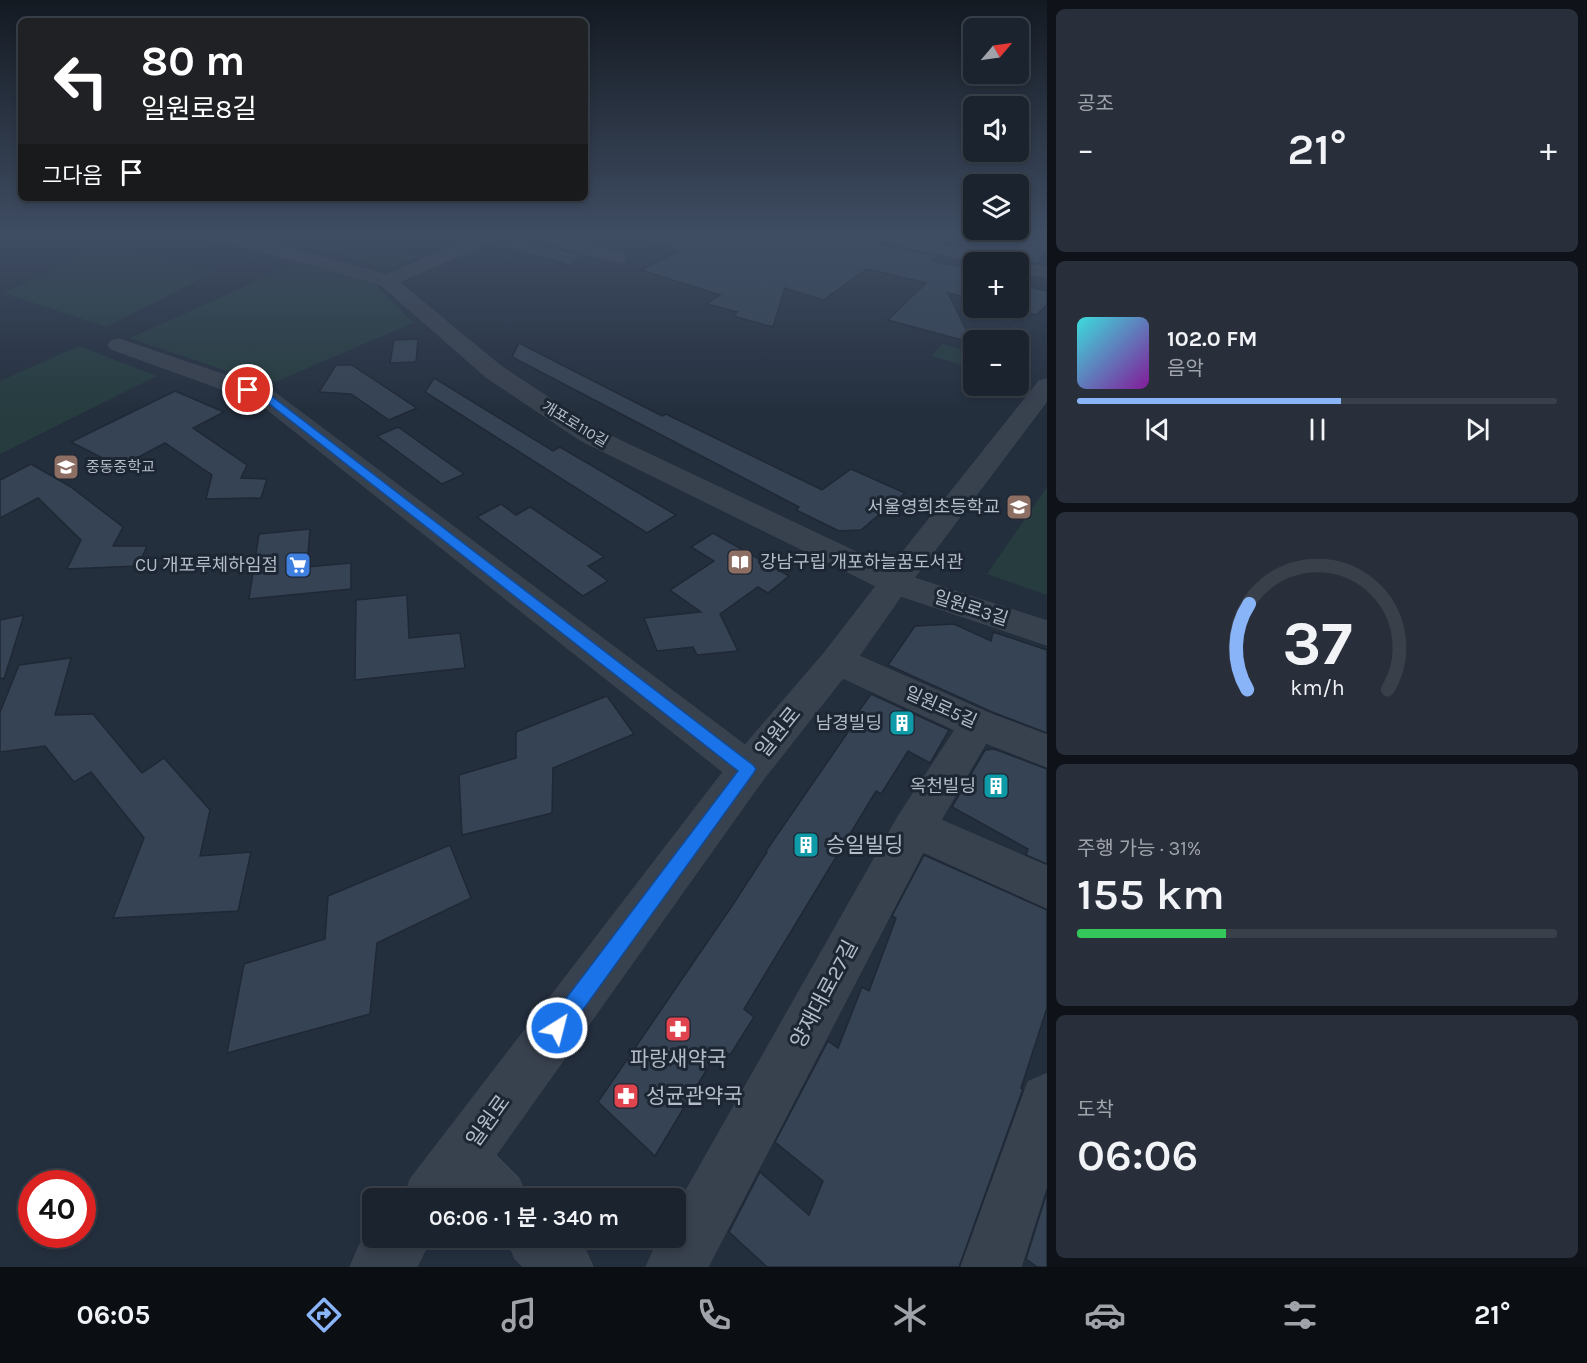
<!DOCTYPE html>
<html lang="ko">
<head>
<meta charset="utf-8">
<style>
	body { margin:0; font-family:Karla,"Noto Sans KR",sans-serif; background:#282f3a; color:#f1f3f6; height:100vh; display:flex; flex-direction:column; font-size:22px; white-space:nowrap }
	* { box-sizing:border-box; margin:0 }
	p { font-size:20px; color:#a0a4aa }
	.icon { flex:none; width:33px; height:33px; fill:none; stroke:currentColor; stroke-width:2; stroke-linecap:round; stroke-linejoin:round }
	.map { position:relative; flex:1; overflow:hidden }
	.drawer { display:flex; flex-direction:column; gap:9px; padding:9px; background:#0f1319; width:540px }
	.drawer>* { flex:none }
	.hud { position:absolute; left:18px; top:18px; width:570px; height:183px; border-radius:9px; box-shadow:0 3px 9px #0003,0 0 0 2px #39404a; background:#202124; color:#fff; overflow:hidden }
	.needle { width:39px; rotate:61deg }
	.controls { position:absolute; left:963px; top:18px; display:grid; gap:12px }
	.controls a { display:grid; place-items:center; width:66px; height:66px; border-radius:9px; background:#1b232e; box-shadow:0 3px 9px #0003,0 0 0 2px #39404a; font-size:30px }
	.speed { position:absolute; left:18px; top:1170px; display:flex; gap:12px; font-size:30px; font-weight:700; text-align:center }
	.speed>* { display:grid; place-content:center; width:78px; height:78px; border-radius:50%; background:#1b232e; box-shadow:0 3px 9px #0003,0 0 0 2px #39404a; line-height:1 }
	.speed .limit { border:9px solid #d22; background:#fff; color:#111 }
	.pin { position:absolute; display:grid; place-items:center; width:51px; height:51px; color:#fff; margin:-26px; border:3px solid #fff; border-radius:50%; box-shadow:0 2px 6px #0007 }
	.me { position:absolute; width:66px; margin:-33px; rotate:36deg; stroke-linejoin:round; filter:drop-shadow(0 0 4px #0008) }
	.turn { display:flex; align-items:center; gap:21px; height:126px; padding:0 24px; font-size:27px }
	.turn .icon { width:78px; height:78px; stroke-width:2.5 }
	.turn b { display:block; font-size:42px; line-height:51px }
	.then { display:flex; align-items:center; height:57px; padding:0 24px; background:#0003; gap:12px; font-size:22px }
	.big { font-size:45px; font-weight:600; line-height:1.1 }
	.drawer .tile { flex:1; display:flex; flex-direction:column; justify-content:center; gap:9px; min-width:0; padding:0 21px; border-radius:9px; background:#282f3a }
	.drawer .dial { align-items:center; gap:0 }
	.dial svg { height:156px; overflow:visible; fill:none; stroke:#39404a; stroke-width:7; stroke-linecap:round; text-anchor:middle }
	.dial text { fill:#f1f3f6; stroke:none }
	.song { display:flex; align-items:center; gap:18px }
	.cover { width:72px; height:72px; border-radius:9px; background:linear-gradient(135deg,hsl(180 70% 55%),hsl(290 70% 35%)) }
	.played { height:6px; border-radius:3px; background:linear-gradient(90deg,#8ab4f8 55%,#39404a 55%) }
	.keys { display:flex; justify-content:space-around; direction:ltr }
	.heat { display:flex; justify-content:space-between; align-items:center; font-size:33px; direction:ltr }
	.charge { height:9px; border-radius:4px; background:linear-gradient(90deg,#34c759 31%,#39404a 0) }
	.trip { position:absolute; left:362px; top:1188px; width:324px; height:60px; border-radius:9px; background:#1b232e; box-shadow:0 3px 9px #0003,0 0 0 2px #39404a; font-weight:600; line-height:60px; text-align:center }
	.tabs { display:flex; height:96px; justify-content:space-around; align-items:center; background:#0b0e12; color:#a0a4aa }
	.tabs .icon { width:42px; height:42px }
	.tabs .selected { color:#8ab4f8 }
	.tabs b { font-size:27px; color:#f1f3f6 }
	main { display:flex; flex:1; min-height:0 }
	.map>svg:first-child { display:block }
</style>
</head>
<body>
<main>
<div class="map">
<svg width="1047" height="1267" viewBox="0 0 1047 1267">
	<rect width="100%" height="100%" fill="#242f3e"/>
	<!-- green -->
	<g fill="#263c3f">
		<path d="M343 235 417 257 389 270 313 247Z"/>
		<path d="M101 246 215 272 106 327 4 293Z"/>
		<path d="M297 263 376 285 413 323 268 385 130 338Z"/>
		<path d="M973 303 974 308H1001L1018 312 1010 322 966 311Z"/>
		<path d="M942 344 973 353V368L932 356Z"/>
		<path d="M79 346 157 376 0 454V381Z"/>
		<path d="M1047 487V595L987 574Z"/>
	</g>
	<!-- building -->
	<g fill="#364354" stroke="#1f2835" stroke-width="1.5">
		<path d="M554 233H599L590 243Z"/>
		<path d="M642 233H854L864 240 939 256 933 261 974 270V299L948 293 973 343 888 320 926 283 867 269 823 300 785 288 773 327 733 316 737 312 707 304 720 295 641 270 682 250 641 239Z"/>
		<path d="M898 233H966L952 245Z"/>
		<path d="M1026 233H1047V250L1037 264 1018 260V241Z"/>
		<path d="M521 239 580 255 570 266 504 246Z"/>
		<path d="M1018 274 1027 276 1021 285 1047 291V305L1036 315 1018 310Z"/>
		<path d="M418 339 416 362 390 363 394 340Z"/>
		<path d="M519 343 662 416 666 414 822 490 851 469 905 493 861 530 839 531 796 510 799 507 512 357Z"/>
		<path d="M336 365H352L417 408 389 420 351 394 319 392Z"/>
		<path d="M434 378 553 451 560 447 676 515 647 533 425 392Z"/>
		<path d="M175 391 224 412 193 428 247 465 241 478 267 479 261 498 206 499 212 475 165 443 120 467 71 442Z"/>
		<path d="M398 427 464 474 442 484 377 436Z"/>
		<path d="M31 464 71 487 123 527 113 546H147L138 566 67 569 81 540 38 498 0 518V480Z"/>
		<path d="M501 504 516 515 530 507 604 557 588 566 608 581 583 596 477 517Z"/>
		<path d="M310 529 307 567 351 563V589L249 599 259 534Z"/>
		<path d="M713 533 789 576 768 593 758 587 720 614 738 651 697 655 693 647 657 651 644 618 701 612 670 590 714 561 691 547Z"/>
		<path d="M407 595 409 638 460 633 465 668 355 680 356 600Z"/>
		<path d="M24 615 4 679 0 678V620Z"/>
		<path d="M954 624 991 641 993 632 1047 650V733L992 712 888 665 915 626Z"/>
		<path d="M71 658 55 715 93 714 142 773 164 758 210 810 200 856 251 852 238 911 113 918 144 838 91 772 74 782 45 746 0 752V712L19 665Z"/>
		<path d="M871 694 949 730 930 763 908 751 881 794 876 791 744 1009 754 1017 730 1055 720 1047 655 1156 598 1102 734 903 767 852 766 851 855 722 852 721Z"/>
		<path d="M607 696 634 734 553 768 552 813 462 835 459 775 516 758V732Z"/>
		<path d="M994 749 1047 769V864L1026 855 1028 849 952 807 985 750Z"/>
		<path d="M450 845 471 898 377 943 370 1014 227 1053 244 964 325 939 328 896Z"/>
		<path d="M924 855 1047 910V1008L1021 1088 1023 1089 959 1267H767L729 1232 760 1172 809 1215 823 1181 775 1142 828 1041 838 1048 862 987 869 991 896 918 892 916Z"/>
		<path d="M1047 1192V1267H1037L1026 1259Z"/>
	</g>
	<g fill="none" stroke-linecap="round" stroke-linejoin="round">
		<!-- minor casing -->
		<g stroke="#414a57" stroke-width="1">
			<g id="minor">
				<path d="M194 233H224L279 245 386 275 484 233H506L504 236 399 282 502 367 598 430 890 568 1039 381 1047 379V401L914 578 1047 621V645L901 596 859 656 991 714 1047 735V767L986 743 941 820 1047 866V908L923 852 708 1267H646L659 1238H675V1210L899 815 955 730 843 678 762 781 496 1155 519 1178 527 1198H403L411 1178 723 772 258 402 111 349 108 345 111 341 118 339 125 341 274 392 745 745 825 652 876 586 580 440 486 377 381 285 269 253 196 236Z"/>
				<path d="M518 233H545L624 254 626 258 624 262 618 263 520 236Z"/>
				<path d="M856 233H887L997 257 1003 258 1006 262H976L864 238Z"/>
				<path d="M1015 262H1018L1047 268V278L1018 272V262Z"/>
				<path d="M1047 1074V1185L1021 1267H961L1028 1082Z"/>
				<path d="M372 1229V1238H431L417 1267H350L359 1246Z"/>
				<path d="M507 1238H576L584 1246 593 1267H523L515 1259Z"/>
			</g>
		</g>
		<!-- minor -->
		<use href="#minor" fill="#38414e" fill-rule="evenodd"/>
	</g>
	<!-- sky -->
	<linearGradient id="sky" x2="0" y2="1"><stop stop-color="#141a22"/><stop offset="0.57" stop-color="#3f4d63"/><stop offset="1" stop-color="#3f4d63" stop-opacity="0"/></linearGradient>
	<rect width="1047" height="411" fill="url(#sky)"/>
	<!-- route -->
	<path fill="#1a73e8" stroke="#114b97" stroke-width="1.5" d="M244 388 270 395 753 765 756 769 753 774 564 1036 557 1039 549 1036 546 1028 549 1021 738 771 263 399 244 392Z"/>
	<!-- icons -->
	<defs>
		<g id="school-square" transform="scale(1.35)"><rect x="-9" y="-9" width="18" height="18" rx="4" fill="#8d6e63" stroke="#1d2633"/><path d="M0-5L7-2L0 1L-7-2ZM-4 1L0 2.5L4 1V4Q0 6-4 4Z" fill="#fff"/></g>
		<g id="library-square" transform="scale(1.35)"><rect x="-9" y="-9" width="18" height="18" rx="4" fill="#8d6e63" stroke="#1d2633"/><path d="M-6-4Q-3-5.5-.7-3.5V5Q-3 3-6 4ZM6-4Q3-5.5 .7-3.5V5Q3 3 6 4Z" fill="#fff"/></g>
		<g id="supermarket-square" transform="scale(1.35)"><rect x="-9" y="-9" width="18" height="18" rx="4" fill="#3f7fe0" stroke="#1d2633"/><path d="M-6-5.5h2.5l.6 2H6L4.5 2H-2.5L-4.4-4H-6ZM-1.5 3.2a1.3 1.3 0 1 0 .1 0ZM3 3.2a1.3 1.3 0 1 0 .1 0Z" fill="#fff"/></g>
		<g id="building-square" transform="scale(1.35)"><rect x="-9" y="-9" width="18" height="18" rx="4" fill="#0f9aa8" stroke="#1d2633"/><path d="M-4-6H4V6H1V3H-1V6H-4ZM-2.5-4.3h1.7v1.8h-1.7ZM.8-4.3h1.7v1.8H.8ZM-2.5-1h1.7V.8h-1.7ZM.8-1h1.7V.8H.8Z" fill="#fff"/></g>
		<g id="pharmacy-square" transform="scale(1.35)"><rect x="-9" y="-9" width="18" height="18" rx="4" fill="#e0444e" stroke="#1d2633"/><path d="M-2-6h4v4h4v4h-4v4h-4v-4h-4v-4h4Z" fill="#fff"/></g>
	</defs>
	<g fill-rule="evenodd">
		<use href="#school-square" x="66" y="467"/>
		<use href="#school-square" x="1019" y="507"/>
		<use href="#library-square" x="740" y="562"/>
		<use href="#supermarket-square" x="298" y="565"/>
		<use href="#building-square" x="902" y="723"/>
		<use href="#building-square" x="996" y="786"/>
		<use href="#building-square" x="806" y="845"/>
		<use href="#pharmacy-square" x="678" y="1029"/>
		<use href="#pharmacy-square" x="626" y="1096"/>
	</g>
	<g text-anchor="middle" stroke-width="6" stroke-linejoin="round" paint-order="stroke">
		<!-- far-street labels -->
		<g font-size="15" fill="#b4bcc9" stroke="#1d2633">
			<text transform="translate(575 424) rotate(31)" y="5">개포로110길</text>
		</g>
		<!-- far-poi labels -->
		<g font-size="15" fill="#b4bcc9" stroke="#1d2633" text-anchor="start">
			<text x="86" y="472">중동중학교</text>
		</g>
		<!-- poi labels -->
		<g font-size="18" fill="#b4bcc9" stroke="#1d2633" text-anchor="end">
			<text x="1000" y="513">서울영희초등학교</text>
			<text x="760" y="568" text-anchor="start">강남구립 개포하늘꿈도서관</text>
			<text x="278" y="571">CU 개포루체하임점</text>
			<text x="882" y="729">남경빌딩</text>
			<text x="976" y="792">옥천빌딩</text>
		</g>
		<!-- street labels -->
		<g font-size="18" fill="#b4bcc9" stroke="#1d2633">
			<text transform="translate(971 608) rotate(18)" y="6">일원로3길</text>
			<text transform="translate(941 707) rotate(24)" y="6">일원로5길</text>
		</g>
		<!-- near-street labels -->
		<g font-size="21" fill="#b4bcc9" stroke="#1d2633">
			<text transform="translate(778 732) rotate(-51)" y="7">일원로</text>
			<text transform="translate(824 994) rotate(-62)" y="7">양재대로27길</text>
			<text transform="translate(488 1121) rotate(-54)" y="7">일원로</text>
		</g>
		<!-- near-poi labels -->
		<g font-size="21" fill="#b4bcc9" stroke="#1d2633" text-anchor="start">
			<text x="826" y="852">승일빌딩</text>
			<text x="678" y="1066" text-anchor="middle">파랑새약국</text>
			<text x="646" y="1103">성균관약국</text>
		</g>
	</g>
</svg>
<div class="controls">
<a><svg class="needle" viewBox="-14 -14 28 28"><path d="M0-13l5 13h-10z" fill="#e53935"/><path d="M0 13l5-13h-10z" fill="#a0a4aa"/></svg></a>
<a><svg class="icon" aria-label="sound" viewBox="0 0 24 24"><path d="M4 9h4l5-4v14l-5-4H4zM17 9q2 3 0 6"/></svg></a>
<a><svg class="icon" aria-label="layers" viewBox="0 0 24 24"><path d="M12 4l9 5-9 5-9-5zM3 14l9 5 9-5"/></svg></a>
<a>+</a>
<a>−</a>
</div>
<div class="speed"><div class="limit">40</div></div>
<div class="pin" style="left:248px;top:390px;background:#d93025"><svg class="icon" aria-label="arrive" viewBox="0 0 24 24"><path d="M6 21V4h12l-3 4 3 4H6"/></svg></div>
<svg class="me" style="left:557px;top:1028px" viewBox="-20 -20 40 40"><circle r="17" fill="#1a73e8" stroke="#fff" stroke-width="3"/><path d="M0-11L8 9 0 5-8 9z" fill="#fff"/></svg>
<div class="trip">06:06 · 1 분 · 340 m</div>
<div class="hud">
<div class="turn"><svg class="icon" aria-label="left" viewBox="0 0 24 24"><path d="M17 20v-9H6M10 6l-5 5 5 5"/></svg><div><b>80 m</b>일원로8길</div></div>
<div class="then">그다음<svg class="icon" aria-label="arrive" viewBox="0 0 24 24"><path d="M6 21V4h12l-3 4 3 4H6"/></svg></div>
</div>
</div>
<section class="drawer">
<div class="tile"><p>공조</p>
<div class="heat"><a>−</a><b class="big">21°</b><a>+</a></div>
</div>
<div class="tile">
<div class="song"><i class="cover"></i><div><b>102.0 FM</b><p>음악</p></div></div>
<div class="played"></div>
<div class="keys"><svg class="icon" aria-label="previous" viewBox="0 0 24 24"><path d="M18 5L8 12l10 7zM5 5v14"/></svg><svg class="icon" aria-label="pause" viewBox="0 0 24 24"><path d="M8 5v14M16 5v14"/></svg><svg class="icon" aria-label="next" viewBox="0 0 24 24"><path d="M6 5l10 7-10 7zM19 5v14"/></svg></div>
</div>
<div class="tile dial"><svg viewBox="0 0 100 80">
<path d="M14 69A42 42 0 1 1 86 69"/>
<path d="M14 69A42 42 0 0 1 15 25" stroke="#8ab4f8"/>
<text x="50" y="56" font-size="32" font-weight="700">37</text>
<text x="50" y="72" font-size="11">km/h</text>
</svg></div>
<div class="tile"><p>주행 가능 · 31%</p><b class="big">155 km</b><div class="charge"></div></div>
<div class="tile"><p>도착</p><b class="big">06:06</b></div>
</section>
</main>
<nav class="tabs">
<b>06:05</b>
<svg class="icon selected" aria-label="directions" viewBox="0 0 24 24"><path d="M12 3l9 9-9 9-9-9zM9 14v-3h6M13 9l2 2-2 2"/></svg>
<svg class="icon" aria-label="music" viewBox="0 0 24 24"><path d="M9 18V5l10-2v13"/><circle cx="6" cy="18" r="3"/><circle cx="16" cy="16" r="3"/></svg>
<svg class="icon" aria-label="phone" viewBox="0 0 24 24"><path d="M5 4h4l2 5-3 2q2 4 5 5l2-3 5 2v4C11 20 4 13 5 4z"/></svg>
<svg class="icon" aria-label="climate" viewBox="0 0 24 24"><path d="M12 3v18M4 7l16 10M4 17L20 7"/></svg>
<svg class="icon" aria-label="car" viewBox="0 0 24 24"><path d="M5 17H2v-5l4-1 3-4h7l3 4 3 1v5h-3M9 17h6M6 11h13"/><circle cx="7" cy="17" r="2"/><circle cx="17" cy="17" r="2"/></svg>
<svg class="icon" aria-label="filters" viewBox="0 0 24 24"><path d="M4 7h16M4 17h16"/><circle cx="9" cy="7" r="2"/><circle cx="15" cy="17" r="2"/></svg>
<b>21°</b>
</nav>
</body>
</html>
